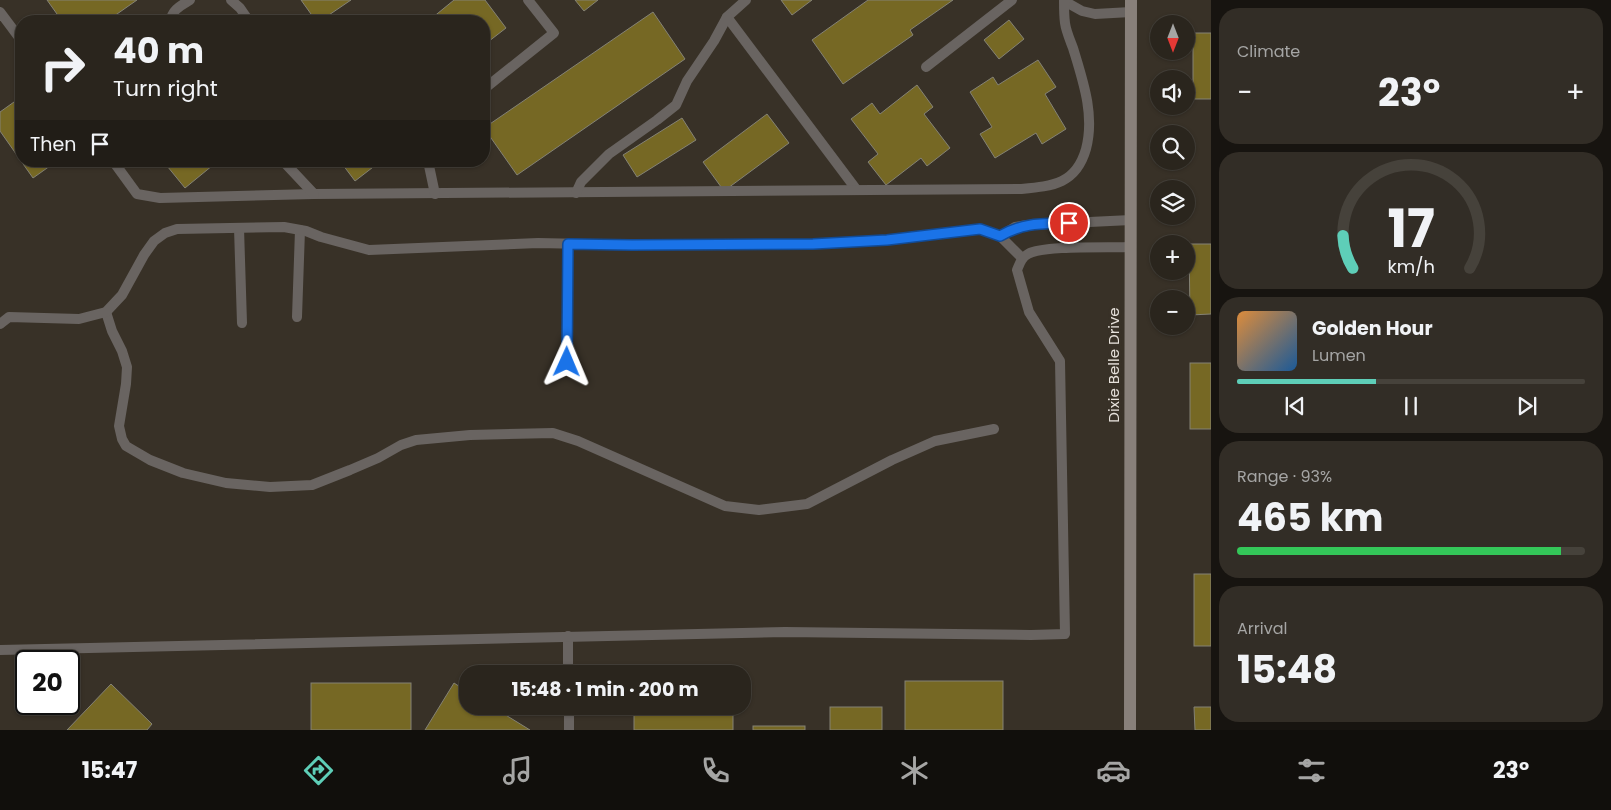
<!DOCTYPE html>
<html lang="en">
<head>
<meta charset="utf-8">
<style>
	body { margin:0; font-family:Poppins,sans-serif; background:#322d26; color:#f1f3f6; height:100vh; display:flex; flex-direction:column; font-size:19px; white-space:nowrap }
	* { box-sizing:border-box; margin:0 }
	p { font-size:16px; color:#a5a5a4 }
	.icon { flex:none; width:28px; height:28px; fill:none; stroke:currentColor; stroke-width:2; stroke-linecap:round; stroke-linejoin:round }
	.map { position:relative; flex:1; overflow:hidden }
	.sheet { display:flex; flex-direction:column; gap:8px; padding:8px; background:#171410; width:400px }
	.sheet>* { flex:none }
	.hud { position:absolute; left:15px; top:15px; width:475px; height:152px; border-radius:20px; box-shadow:0 1px 4px #0004,0 0 0 1px #46423b; background:#2a251d; color:#f1f3f6; overflow:hidden }
	.needle { width:32px; rotate:180deg }
	.buttons { position:absolute; left:1150px; top:15px; display:grid; gap:10px }
	.buttons a { display:grid; place-items:center; width:45px; height:45px; border-radius:50%; background:#2a251d; box-shadow:0 1px 4px #0004,0 0 0 1px #46423b; font-size:25px }
	.speed { position:absolute; left:15px; top:650px; display:flex; gap:10px; font-size:25px; font-weight:700; text-align:center }
	.speed>* { display:grid; place-content:center; width:65px; height:65px; border-radius:50%; background:#2a251d; box-shadow:0 1px 4px #0004,0 0 0 1px #46423b; line-height:1 }
	.speed .limit { border:2px solid #111; border-radius:8px; background:#fff; color:#111 }
	.pin { position:absolute; display:grid; place-items:center; width:42px; height:42px; color:#fff; margin:-21px; border:2px solid #fff; border-radius:50%; box-shadow:0 1px 5px #0007 }
	.me { position:absolute; width:55px; margin:-28px; rotate:1deg; stroke-linejoin:round; filter:drop-shadow(0 0 4px #0008) }
	.turn { display:flex; align-items:center; gap:18px; height:105px; padding:0 15px; font-size:22px }
	.turn .icon { width:65px; height:65px; stroke-width:2.5 }
	.turn b { display:block; font-size:35px; line-height:42px }
	.then { display:flex; align-items:center; height:48px; padding:0 15px; background:#0003; gap:10px; font-size:19px }
	.big { font-size:38px; font-weight:700; line-height:1.1 }
	.sheet .tile { flex:1; display:flex; flex-direction:column; justify-content:center; gap:8px; min-width:0; padding:0 18px; border-radius:20px; background:#322d26 }
	.sheet .dial { align-items:center; gap:0 }
	.dial svg { height:130px; overflow:visible; fill:none; stroke:#46423b; stroke-width:7; stroke-linecap:round; text-anchor:middle }
	.dial text { fill:#f1f3f6; stroke:none }
	.song { display:flex; align-items:center; gap:15px }
	.cover { width:60px; height:60px; border-radius:8px; background:linear-gradient(135deg,hsl(30 70% 55%),hsl(210 70% 35%)) }
	.played { height:5px; border-radius:2px; background:linear-gradient(90deg,#5eceb8 40%,#46423b 40%) }
	.keys { display:flex; justify-content:space-around; direction:ltr }
	.heat { display:flex; justify-content:space-between; align-items:center; font-size:28px; direction:ltr }
	.charge { height:8px; border-radius:4px; background:linear-gradient(90deg,#34c759 93%,#46423b 0) }
	.trip { position:absolute; left:459px; top:665px; width:292px; height:50px; border-radius:20px; background:#2a251d; box-shadow:0 1px 4px #0004,0 0 0 1px #46423b; font-weight:700; line-height:50px; text-align:center }
	.menu { display:flex; height:80px; justify-content:space-around; align-items:center; background:#110f0c; color:#a5a5a4 }
	.menu .icon { width:35px; height:35px }
	.menu .selected { color:#5eceb8 }
	.menu b { font-size:22px; color:#f1f3f6 }
	main { display:flex; flex:1; min-height:0 }
	.map>svg:first-child { display:block }
</style>
</head>
<body>
<main>
<div class="map">
<svg width="1211" height="730" viewBox="0 0 1211 730">
	<rect width="100%" height="100%" fill="#383127"/>
	<!-- building -->
	<g fill="#766824" stroke="#848275">
		<path d="M47 0H137L107 21H62Z"/>
		<path d="M301 0H351L320 21H316Z"/>
		<path d="M454 0H485L506 28 484 45V21H434L432 18Z"/>
		<path d="M575 0H598L584 11Z"/>
		<path d="M781 0H812L792 15Z"/>
		<path d="M868 0H953L910 30 913 35 843 84 812 40Z"/>
		<path d="M653 12 685 59 517 175 484 128Z"/>
		<path d="M1009 20 1024 39 999 59 984 40Z"/>
		<rect x="1193" y="33" width="18" height="66"/>
		<path d="M1038 60 1056 87 1045 94 1066 129 1042 144 1036 133 995 158 980 134 992 127 970 92 993 77 998 85Z"/>
		<path d="M917 85 933 107 924 114 950 148 927 166 921 158 886 185 868 162 878 154 851 119 872 103 880 114Z"/>
		<path d="M21 97V161L0 131V112Z"/>
		<path d="M767 114 789 143 724 191 703 162Z"/>
		<path d="M682 118 696 140 637 177 623 155Z"/>
		<path d="M21 161H57L33 178Z"/>
		<path d="M163 161H218L185 188Z"/>
		<path d="M340 161H381L355 181Z"/>
		<path d="M1189 244H1211V314L1190 315Z"/>
		<rect x="1190" y="363" width="21" height="66"/>
		<rect x="1194" y="574" width="17" height="72"/>
		<rect x="905" y="681" width="98" height="49"/>
		<rect x="311" y="683" width="100" height="47"/>
		<path d="M454 683 468 692V706H491L530 730H425Z"/>
		<path d="M111 684 152 724 147 730H67Z"/>
		<rect x="634" y="706" width="99" height="24"/>
		<rect x="830" y="707" width="52" height="23"/>
		<path d="M1194 707H1211V730H1195Z"/>
		<rect x="753" y="726" width="52" height="4"/>
	</g>
	<g fill="none" stroke-linecap="round" stroke-linejoin="round">
		<!-- lane -->
		<g stroke="#696461" stroke-width="10">
			<path d="M231 0 240 8 249 21"/>
			<path d="M746 0 727 17 856 189"/>
			<path d="M1064 1 1082 11 1095 14 1131 12"/>
			<path d="M0 12 21 40"/>
			<path d="M171 21C171 10 182 5 190 0"/>
			<path d="M926 67 1012 0"/>
			<path d="M484 89 554 33 528 0"/>
			<path d="M113 161 137 194 160 198 314 194 1021 189C1053 186 1076 184 1086 149 1095 115 1083 81 1073 48 1070 40 1066 31 1065 23 1064 16 1064 7 1064 0"/>
			<path d="M283 161 314 194"/>
			<path d="M428 161 435 194"/>
			<path d="M576 193 581 182 609 154 657 120 676 105 687 81 714 41 727 17"/>
			<path d="M239 228 242 323"/>
			<path d="M1000 236 1015 227 1027 225 1131 220"/>
			<path d="M106 312 112 331 122 351 127 367 126 384 119 426 122 439 126 446 150 460 183 473 226 483 270 487 312 485 350 470 378 458 401 445 416 440 470 435 553 433 578 441 725 506 759 510 807 504 892 460 935 441 994 429"/>
			<path d="M297 317 300 230"/>
			<path d="M0 324 9 317 79 319 106 312 122 295 144 255 154 241 165 233 177 229 284 227 306 231 321 237 369 250 538 243 632 245 813 244 887 240 979 229 1000 236 1022 258"/>
			<path d="M567 363 568 244"/>
			<path d="M568 636V674"/>
			<path d="M0 650 785 632 1031 635 1065 634 1060 361 1029 312 1017 270C1020 263 1021 258 1028 254 1044 245 1109 248 1131 247"/>
			<path d="M569 706V730"/>
		</g>
		<!-- secondary -->
		<path stroke="#88807a" stroke-width="12" d="M1130 730 1131 0"/>
	</g>
	<g fill="none" stroke-linecap="round" stroke-linejoin="round">
		<!-- route casing -->
		<g stroke="#114b97" stroke-width="12">
			<path id="route" d="M567 362 568 244 632 245 813 244 887 240 980 229 1000 236C1025 222 1042 224 1069 223"/>
		</g>
		<!-- route -->
		<use href="#route" stroke="#1a73e8" stroke-width="9"/>
	</g>
	<g text-anchor="middle" stroke-width="5" stroke-linejoin="round" paint-order="stroke">
		<!-- street labels -->
		<g font-size="15" fill="#e6e1db" stroke="#383127">
			<text transform="translate(1114 365) rotate(-90)" y="5">Dixie Belle Drive</text>
		</g>
	</g>
</svg>
<div class="buttons">
<a><svg class="needle" viewBox="-14 -14 28 28"><path d="M0-13l5 13h-10z" fill="#e53935"/><path d="M0 13l5-13h-10z" fill="#a5a5a4"/></svg></a>
<a><svg class="icon" aria-label="sound" viewBox="0 0 24 24"><path d="M4 9h4l5-4v14l-5-4H4zM17 9q2 3 0 6"/></svg></a>
<a><svg class="icon" aria-label="search" viewBox="0 0 24 24"><circle cx="10" cy="10" r="6"/><path d="M15 15l6 6"/></svg></a>
<a><svg class="icon" aria-label="layers" viewBox="0 0 24 24"><path d="M12 4l9 5-9 5-9-5zM3 14l9 5 9-5"/></svg></a>
<a>+</a>
<a>−</a>
</div>
<div class="speed"><div class="limit">20</div></div>
<div class="pin" style="left:1069px;top:223px;background:#d93025"><svg class="icon" aria-label="arrive" viewBox="0 0 24 24"><path d="M6 21V4h12l-3 4 3 4H6"/></svg></div>
<svg class="me" style="left:567px;top:362px" viewBox="-20 -20 40 40"><path d="M0-17L14 15 0 8-14 15z" fill="#1a73e8" stroke="#fff" stroke-width="4"/></svg>
<div class="trip">15:48 · 1 min · 200 m</div>
<div class="hud">
<div class="turn"><svg class="icon" aria-label="right" viewBox="0 0 24 24"><path d="M7 20v-9h11M14 6l5 5-5 5"/></svg><div><b>40 m</b>Turn right</div></div>
<div class="then">Then<svg class="icon" aria-label="arrive" viewBox="0 0 24 24"><path d="M6 21V4h12l-3 4 3 4H6"/></svg></div>
</div>
</div>
<section class="sheet">
<div class="tile"><p>Climate</p>
<div class="heat"><a>−</a><b class="big">23°</b><a>+</a></div>
</div>
<div class="tile dial"><svg viewBox="0 0 100 80">
<path d="M14 69A42 42 0 1 1 86 69"/>
<path d="M14 69A42 42 0 0 1 8 49" stroke="#5eceb8"/>
<text x="50" y="56" font-size="32" font-weight="700">17</text>
<text x="50" y="72" font-size="11">km/h</text>
</svg></div>
<div class="tile">
<div class="song"><i class="cover"></i><div><b>Golden Hour</b><p>Lumen</p></div></div>
<div class="played"></div>
<div class="keys"><svg class="icon" aria-label="previous" viewBox="0 0 24 24"><path d="M18 5L8 12l10 7zM5 5v14"/></svg><svg class="icon" aria-label="pause" viewBox="0 0 24 24"><path d="M8 5v14M16 5v14"/></svg><svg class="icon" aria-label="next" viewBox="0 0 24 24"><path d="M6 5l10 7-10 7zM19 5v14"/></svg></div>
</div>
<div class="tile"><p>Range · 93%</p><b class="big">465 km</b><div class="charge"></div></div>
<div class="tile"><p>Arrival</p><b class="big">15:48</b></div>
</section>
</main>
<nav class="menu">
<b>15:47</b>
<svg class="icon selected" aria-label="directions" viewBox="0 0 24 24"><path d="M12 3l9 9-9 9-9-9zM9 14v-3h6M13 9l2 2-2 2"/></svg>
<svg class="icon" aria-label="music" viewBox="0 0 24 24"><path d="M9 18V5l10-2v13"/><circle cx="6" cy="18" r="3"/><circle cx="16" cy="16" r="3"/></svg>
<svg class="icon" aria-label="phone" viewBox="0 0 24 24"><path d="M5 4h4l2 5-3 2q2 4 5 5l2-3 5 2v4C11 20 4 13 5 4z"/></svg>
<svg class="icon" aria-label="climate" viewBox="0 0 24 24"><path d="M12 3v18M4 7l16 10M4 17L20 7"/></svg>
<svg class="icon" aria-label="car" viewBox="0 0 24 24"><path d="M5 17H2v-5l4-1 3-4h7l3 4 3 1v5h-3M9 17h6M6 11h13"/><circle cx="7" cy="17" r="2"/><circle cx="17" cy="17" r="2"/></svg>
<svg class="icon" aria-label="filters" viewBox="0 0 24 24"><path d="M4 7h16M4 17h16"/><circle cx="9" cy="7" r="2"/><circle cx="15" cy="17" r="2"/></svg>
<b>23°</b>
</nav>
</body>
</html>
